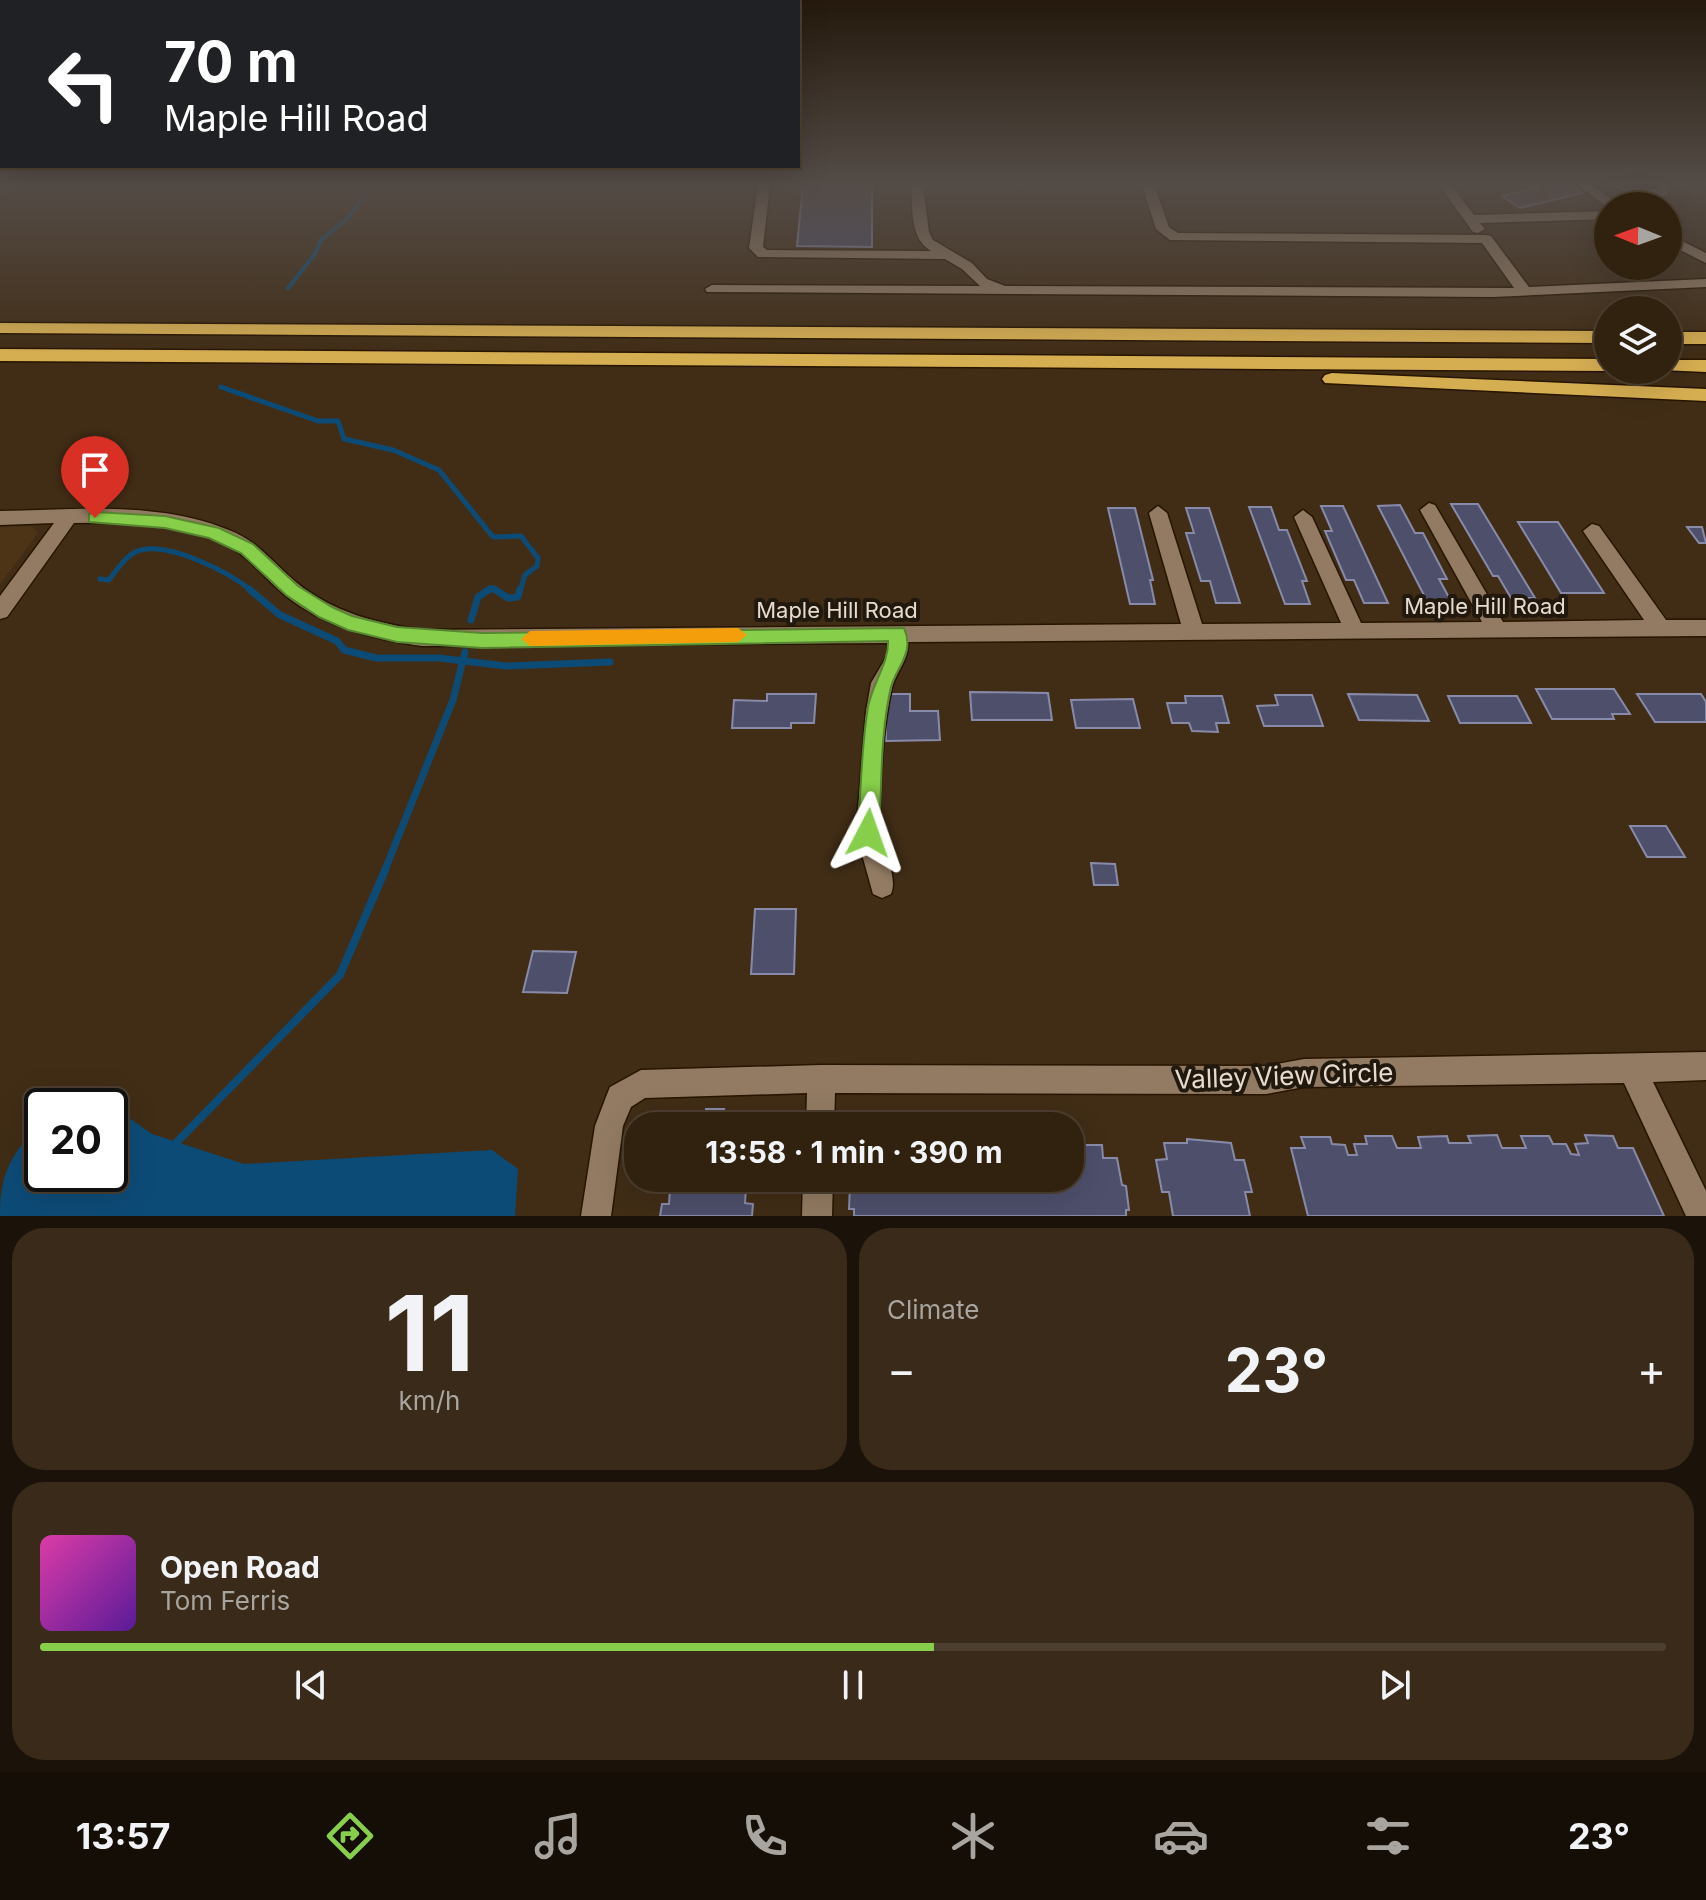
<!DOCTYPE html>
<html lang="en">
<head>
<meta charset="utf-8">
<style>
	body { margin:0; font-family:Inter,sans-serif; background:#392a19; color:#f1f3f6; height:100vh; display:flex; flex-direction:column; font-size:30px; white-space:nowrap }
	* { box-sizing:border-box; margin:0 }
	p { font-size:26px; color:#a8a49f }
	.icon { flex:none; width:44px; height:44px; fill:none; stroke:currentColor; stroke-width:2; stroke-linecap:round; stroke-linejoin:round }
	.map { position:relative; height:1216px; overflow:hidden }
	.panel { display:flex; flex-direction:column; gap:12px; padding:12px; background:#1b1309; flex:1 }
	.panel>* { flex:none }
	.guide { position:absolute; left:0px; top:0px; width:800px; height:168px; box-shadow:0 8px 32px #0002,0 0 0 2px #4c3f30; background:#202124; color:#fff; overflow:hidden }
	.needle { width:52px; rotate:271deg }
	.buttons { position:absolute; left:1594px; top:192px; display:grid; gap:16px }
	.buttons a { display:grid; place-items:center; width:88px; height:88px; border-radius:50%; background:#312210; box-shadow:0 8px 32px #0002,0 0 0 2px #4c3f30; font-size:40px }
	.speed { position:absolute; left:24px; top:1088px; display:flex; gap:16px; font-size:40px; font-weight:700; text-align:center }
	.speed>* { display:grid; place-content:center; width:104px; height:104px; border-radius:50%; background:#312210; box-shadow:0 8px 32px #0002,0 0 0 2px #4c3f30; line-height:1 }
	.speed .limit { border:4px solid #111; border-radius:12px; background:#fff; color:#111 }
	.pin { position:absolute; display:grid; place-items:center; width:68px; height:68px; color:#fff; margin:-82px -34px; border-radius:50% 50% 50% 0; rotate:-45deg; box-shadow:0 0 8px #0007 }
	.pin .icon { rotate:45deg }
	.me { position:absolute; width:88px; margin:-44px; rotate:4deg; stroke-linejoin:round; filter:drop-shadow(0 0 6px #0008) }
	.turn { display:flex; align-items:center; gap:28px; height:168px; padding:0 32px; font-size:36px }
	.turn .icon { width:104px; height:104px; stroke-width:2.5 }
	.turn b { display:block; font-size:56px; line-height:68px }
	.big { font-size:60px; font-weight:700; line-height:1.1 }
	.panel .tile { flex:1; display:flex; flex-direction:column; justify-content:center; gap:12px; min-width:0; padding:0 28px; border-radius:32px; background:#392a19 }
	.panel .dial { align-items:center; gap:0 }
	.dial b { font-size:104px; line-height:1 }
	.song { display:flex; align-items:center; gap:24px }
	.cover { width:96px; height:96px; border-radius:12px; background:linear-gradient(135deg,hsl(320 70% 55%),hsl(270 70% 35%)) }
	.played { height:8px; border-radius:4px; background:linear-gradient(90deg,#87cf4b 55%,#4c3f30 55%) }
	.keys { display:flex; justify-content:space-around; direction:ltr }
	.heat { display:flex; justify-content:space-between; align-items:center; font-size:44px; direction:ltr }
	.panel .tiles { flex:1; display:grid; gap:12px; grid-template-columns:1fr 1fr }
	.tile:last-child { grid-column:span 2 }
	.trip { position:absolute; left:624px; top:1112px; width:460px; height:80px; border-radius:32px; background:#312210; box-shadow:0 8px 32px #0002,0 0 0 2px #4c3f30; font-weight:700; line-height:80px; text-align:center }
	.tabs { display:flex; height:128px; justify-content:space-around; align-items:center; background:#140e06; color:#a8a49f }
	.tabs .icon { width:56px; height:56px }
	.tabs .current { color:#87cf4b }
	.tabs b { font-size:36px; color:#f1f3f6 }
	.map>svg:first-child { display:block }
</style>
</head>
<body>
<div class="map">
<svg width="1706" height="1216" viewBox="0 0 1706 1216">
	<rect width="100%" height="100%" fill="#412d16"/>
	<!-- built -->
	<path fill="#4d3417" d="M31 526 38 533 0 584V527Z"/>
	<!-- water -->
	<path fill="#0d4b77" d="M95 1094 152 1134 244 1164 492 1150 518 1169 515 1216H0C0 1170 12 1155 42 1121V1174H110V1106H55Z"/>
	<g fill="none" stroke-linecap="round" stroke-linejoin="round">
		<!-- stream-far3 -->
		<path stroke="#0d4b77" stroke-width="4" d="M288 288 315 254 321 240 348 218 371 185"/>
		<!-- stream-far2 -->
		<g stroke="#0d4b77" stroke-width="5">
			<path d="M221 387 318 421H338L344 439 393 450 439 470 493 537 521 536 538 558 537 566 525 575 520 591"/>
			<path d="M100 579 109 580C117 570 127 553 141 550 171 543 229 572 252 591"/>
			<path d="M487 591 492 588 497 591"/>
		</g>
		<!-- stream-far1 -->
		<g stroke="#0d4b77" stroke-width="7">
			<path d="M249 589 280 615 337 641 344 650 376 658H439L506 666 610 662"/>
			<path d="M494 589 508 598 518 597 520 589"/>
			<path d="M471 620 478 597 490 589"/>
			<path d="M385 870 453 700 465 652"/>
		</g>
		<!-- stream -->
		<path stroke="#0d4b77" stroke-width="8" d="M177 1142 340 975 386 868"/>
	</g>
	<!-- building -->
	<g fill="#4e4f6b" stroke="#888aa9" stroke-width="2">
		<path d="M803 185H872V247L797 246Z"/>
		<path d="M1551 185H1569L1582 193 1520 208 1502 196Z"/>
		<path d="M1451 504H1478L1535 598H1511L1498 576H1493Z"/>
		<path d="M1400 505 1415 533H1423L1447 579H1439L1452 603H1428L1378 506Z"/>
		<path d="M1321 506H1343L1388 603H1364L1354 580H1346L1325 531H1332Z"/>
		<path d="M1249 507H1271L1279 530H1287L1307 581H1302L1310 604H1285Z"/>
		<path d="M1108 508H1135L1153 580H1150L1155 604H1130Z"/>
		<path d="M1186 508H1209L1240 603H1216L1210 581H1201L1186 533H1194Z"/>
		<path d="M1518 522H1558L1604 593H1561Z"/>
		<path d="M1687 527H1702L1706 543H1699Z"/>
		<path d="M1536 689H1614L1630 714H1612L1614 719H1552Z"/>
		<path d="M970 692 1048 693 1052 720H972Z"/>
		<path d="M767 694H816L814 723H791V728H732L734 700 767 701Z"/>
		<path d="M885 694H910V711H938L940 740 886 741Z"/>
		<path d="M1348 694 1417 695 1429 721 1359 720Z"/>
		<path d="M1637 694H1701L1706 702V722H1655Z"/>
		<path d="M1275 695H1312L1323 726H1264L1257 706 1278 705Z"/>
		<path d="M1185 696H1222L1229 723H1216L1218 732 1192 731 1189 723H1172L1167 703H1186Z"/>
		<path d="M1448 696H1517L1531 723H1460Z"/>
		<path d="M1133 699 1140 728H1076L1071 700Z"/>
		<path d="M1630 826H1666L1685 857H1647Z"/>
		<path d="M1091 863 1115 864 1118 885H1094Z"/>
		<path d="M755 909H796L794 974H751Z"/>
		<path d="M533 951 576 952 567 993 523 992Z"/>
		<path d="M706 1109H724L723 1114H747L746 1126H680L682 1114H706Z"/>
		<path d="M1497 1135 1502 1148H1526L1521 1136H1549L1553 1144H1566L1571 1154 1579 1155 1575 1144 1588 1143 1585 1135 1613 1136 1618 1148H1633L1664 1216H1308L1291 1148H1305L1301 1137H1330L1332 1144 1345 1145 1348 1155H1357L1354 1144H1367L1365 1136H1392L1397 1148H1421L1418 1137 1447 1136 1449 1143H1471L1468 1136Z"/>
		<path d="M1187 1139 1231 1143 1235 1160H1244L1252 1192H1245L1250 1216H1173L1169 1192H1162L1156 1160 1167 1159 1164 1143H1187Z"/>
		<path d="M1074 1145H1102L1103 1158H1117L1122 1185 1126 1186 1129 1210H1126V1216H854V1209H849L850 1185H854V1178H1070V1152H1075Z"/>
		<path d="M680 1178H737V1188H746L745 1203 753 1204 752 1216H660L662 1204H669L670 1188 679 1187Z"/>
	</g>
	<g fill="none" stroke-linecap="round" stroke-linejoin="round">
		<!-- minor-tunnel -->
		<path stroke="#5a4731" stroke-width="14" stroke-dasharray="14 7" stroke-linecap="butt" d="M1536 188 1554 199"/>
		<!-- minor casing -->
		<g stroke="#271500" stroke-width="3">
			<g id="minor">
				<path d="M758 185H770L763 247 767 250 931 251C909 238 913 208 911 185H923L929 232 933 240 972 263 987 279 1005 286 1514 288 1482 243 1170 240 1156 229 1142 185H1154L1169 227 1178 233 1486 235 1491 236 1529 287 1706 279V287L1493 297 707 292 705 289 712 285 980 286 962 269 945 259 758 257 749 248Z"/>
				<path d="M1439 185H1451L1474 215 1608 211V219L1480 223 1485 229 1478 233 1473 232Z"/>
				<path d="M1524 185H1540L1542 188 1536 192Z"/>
				<path d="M1578 185H1592L1621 206 1608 208Z"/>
				<path d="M1605 185C1622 185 1641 191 1657 189L1659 185H1671L1667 195 1649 198Z"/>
				<path d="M1668 234 1706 253V263L1668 244Z"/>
				<path d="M1429 503 1435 505 1503 622 1644 620 1583 531 1592 524 1599 526 1666 620H1706V636L908 642C909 661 896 671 892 688 882 730 880 786 880 829 880 850 899 874 891 894L882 898 873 894 856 833 866 711 871 683 888 654 887 643 422 646C373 639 325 627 286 596 265 579 249 556 225 544 179 521 124 522 74 523L7 617 0 619V596L54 523 0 525V511C78 510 162 500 236 533 260 544 277 567 297 583 334 613 377 623 422 630L1181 624 1149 513 1158 506 1167 513 1202 624 1341 623 1294 517 1303 510 1312 517 1361 623 1482 622 1420 510Z"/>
				<path d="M1706 1052V1080L1653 1082 1706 1191V1216H1686L1624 1083 1304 1087 1266 1094 835 1093 834 1126H806L807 1093 645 1098 631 1107 623 1126 611 1216H581L595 1126 606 1097 610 1087 641 1070 821 1065 1266 1066 1304 1059Z"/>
				<path d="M803 1178H833L832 1216H802Z"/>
			</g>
		</g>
		<!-- highway casing -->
		<g stroke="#271500" stroke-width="3">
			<g id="highway">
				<path d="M0 323 1608 331V343L0 333Z"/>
				<rect x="1668" y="332" width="38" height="12"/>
				<path d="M0 349 1608 359V370H1611L1608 371 0 361Z"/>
				<path d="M1668 360H1706V372L1661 370H1668Z"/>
				<path d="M1332 373 1706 389V401L1325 383 1322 379 1325 375Z"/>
			</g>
		</g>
		<!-- minor -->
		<use href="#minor" fill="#927b62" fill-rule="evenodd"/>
		<!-- highway -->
		<use href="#highway" fill="#d6ae52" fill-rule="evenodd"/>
	</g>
	<!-- sky -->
	<linearGradient id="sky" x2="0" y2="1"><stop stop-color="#24190c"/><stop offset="0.52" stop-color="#544c47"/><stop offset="1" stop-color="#544c47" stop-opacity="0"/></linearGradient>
	<rect width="1706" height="355" fill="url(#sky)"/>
	<!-- route -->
	<path fill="#87cf4b" stroke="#588731" stroke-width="2" d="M95 512 165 516 219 528 253 544 298 586 332 607 352 616 397 627 482 633 904 628C915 652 897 666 891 687 880 734 882 786 879 833L876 840 868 843 861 840 858 833C861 792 861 748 868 707 872 684 889 663 888 641L482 648 397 642 348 630 319 617 286 595 241 553 209 538 165 528 89 522V514Z"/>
	<!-- slow -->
	<path fill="#f59e0b" d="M738 628 747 635 738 642 530 646 521 639 530 631Z"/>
	<g text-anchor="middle" stroke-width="8" stroke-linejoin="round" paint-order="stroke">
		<!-- street labels -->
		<g font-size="22" fill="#e8dbcd" stroke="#21180e">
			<text x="1485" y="614">Maple Hill Road</text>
			<text x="837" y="618">Maple Hill Road</text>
		</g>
		<!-- near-street labels -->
		<g font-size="26" fill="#e8dbcd" stroke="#21180e">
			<text transform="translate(1284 1076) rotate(-2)" y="9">Valley View Circle</text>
		</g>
	</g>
</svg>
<div class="buttons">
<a><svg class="needle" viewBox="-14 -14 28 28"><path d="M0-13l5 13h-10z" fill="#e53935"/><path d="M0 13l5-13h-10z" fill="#a8a49f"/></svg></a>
<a><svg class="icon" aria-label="layers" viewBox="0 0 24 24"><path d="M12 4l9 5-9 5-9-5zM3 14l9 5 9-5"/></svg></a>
</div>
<div class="speed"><div class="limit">20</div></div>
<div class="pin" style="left:95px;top:518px;background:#d93025"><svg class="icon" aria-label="arrive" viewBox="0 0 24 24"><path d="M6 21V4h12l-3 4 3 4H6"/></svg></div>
<svg class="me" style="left:868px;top:833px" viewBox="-20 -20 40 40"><path d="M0-17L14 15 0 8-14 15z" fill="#87cf4b" stroke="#fff" stroke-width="4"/></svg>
<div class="trip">13:58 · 1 min · 390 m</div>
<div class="guide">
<div class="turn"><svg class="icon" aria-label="left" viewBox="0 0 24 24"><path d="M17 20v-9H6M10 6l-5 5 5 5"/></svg><div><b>70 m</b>Maple Hill Road</div></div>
</div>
</div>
<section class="panel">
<div class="tiles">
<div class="tile dial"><b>11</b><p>km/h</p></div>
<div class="tile"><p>Climate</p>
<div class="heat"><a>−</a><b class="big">23°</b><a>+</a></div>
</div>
<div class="tile">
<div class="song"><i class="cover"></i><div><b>Open Road</b><p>Tom Ferris</p></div></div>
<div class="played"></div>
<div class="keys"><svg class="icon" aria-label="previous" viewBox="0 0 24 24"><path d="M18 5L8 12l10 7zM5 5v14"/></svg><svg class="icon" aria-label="pause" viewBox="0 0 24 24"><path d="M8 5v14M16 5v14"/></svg><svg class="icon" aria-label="next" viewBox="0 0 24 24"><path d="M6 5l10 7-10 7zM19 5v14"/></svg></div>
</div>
</div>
</section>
<nav class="tabs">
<b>13:57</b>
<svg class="icon current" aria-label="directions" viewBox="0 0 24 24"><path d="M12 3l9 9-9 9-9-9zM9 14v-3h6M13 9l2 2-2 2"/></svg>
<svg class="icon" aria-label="music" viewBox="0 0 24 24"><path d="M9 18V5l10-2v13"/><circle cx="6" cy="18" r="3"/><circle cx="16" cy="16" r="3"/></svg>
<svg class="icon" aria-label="phone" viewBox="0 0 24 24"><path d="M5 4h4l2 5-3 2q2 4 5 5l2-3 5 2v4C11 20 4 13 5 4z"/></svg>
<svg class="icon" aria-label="climate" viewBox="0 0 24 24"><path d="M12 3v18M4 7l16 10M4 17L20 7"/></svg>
<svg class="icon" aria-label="car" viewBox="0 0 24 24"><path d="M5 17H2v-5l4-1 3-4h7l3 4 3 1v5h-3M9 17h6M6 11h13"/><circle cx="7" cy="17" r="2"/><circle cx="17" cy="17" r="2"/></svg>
<svg class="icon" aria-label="filters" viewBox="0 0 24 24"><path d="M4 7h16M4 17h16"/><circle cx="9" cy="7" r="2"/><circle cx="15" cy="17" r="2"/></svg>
<b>23°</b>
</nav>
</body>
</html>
